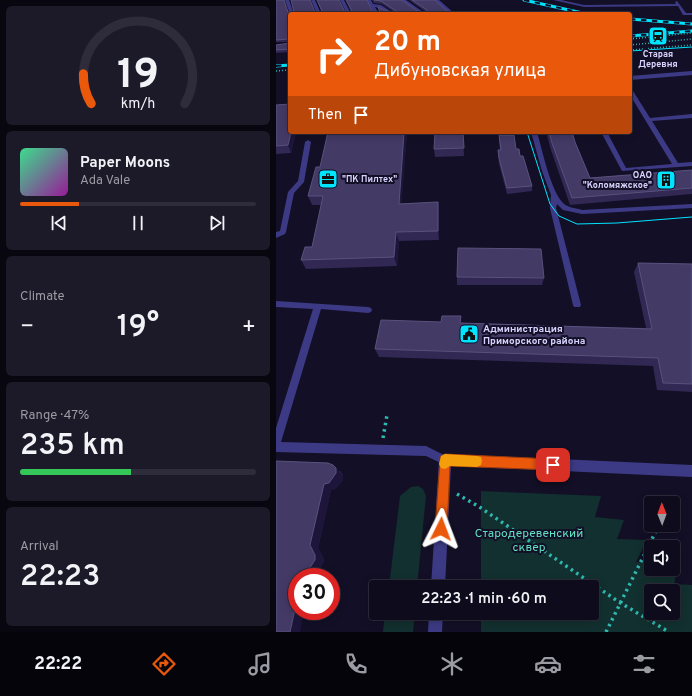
<!DOCTYPE html>
<html lang="en">
<head>
<meta charset="utf-8">
<style>
	body { margin:0; font-family:Overpass,sans-serif; background:#1c1929; color:#f1f3f6; height:100vh; display:flex; flex-direction:column; font-size:15px; white-space:nowrap }
	* { box-sizing:border-box; margin:0 }
	p { font-size:13px; color:#9b9ba3 }
	.icon { flex:none; width:22px; height:22px; fill:none; stroke:currentColor; stroke-width:2; stroke-linecap:round; stroke-linejoin:round }
	.map { position:relative; flex:1; overflow:hidden }
	.panel { display:flex; flex-direction:column; gap:6px; padding:6px; background:#08060f; width:276px }
	.panel>* { flex:none }
	.top-card { position:absolute; left:12px; top:12px; width:344px; height:122px; border-radius:4px; box-shadow:0 2px 10px #0003,0 0 0 1px #2e2b3b; background:#ea580c; color:#fff; overflow:hidden }
	.needle { width:26px; rotate:359deg }
	.tools { position:absolute; left:368px; top:496px; display:grid; gap:8px }
	.tools a { display:grid; place-items:center; width:36px; height:36px; border-radius:4px; background:#0e0b1c; box-shadow:0 2px 10px #0003,0 0 0 1px #2e2b3b; font-size:20px }
	.speed { position:absolute; left:12px; top:568px; display:flex; gap:8px; font-size:20px; font-weight:700; text-align:center }
	.speed>* { display:grid; place-content:center; width:52px; height:52px; border-radius:50%; background:#0e0b1c; box-shadow:0 2px 10px #0003,0 0 0 1px #2e2b3b; line-height:1 }
	.speed .limit { border:6px solid #d22; background:#fff; color:#111 }
	.pin { position:absolute; display:grid; place-items:center; width:34px; height:34px; color:#fff; margin:-17px; border-radius:8px; box-shadow:0 2px 6px #0006 }
	.me { position:absolute; width:44px; margin:-22px; rotate:3deg; stroke-linejoin:round; filter:drop-shadow(0 0 3px #0008) }
	.turn { display:flex; align-items:center; gap:14px; height:84px; padding:0 20px; font-size:18px }
	.turn .icon { width:52px; height:52px; stroke-width:2.5 }
	.turn b { display:block; font-size:28px; line-height:34px }
	.then { display:flex; align-items:center; height:38px; padding:0 20px; background:#0003; gap:8px; font-size:15px }
	.big { font-size:30px; font-weight:600; line-height:1.1 }
	.panel .widget { flex:1; display:flex; flex-direction:column; justify-content:center; gap:6px; min-width:0; padding:0 14px; border-radius:6px; background:#1c1929 }
	.panel .dial { align-items:center; gap:0 }
	.dial svg { height:104px; overflow:visible; fill:none; stroke:#2e2b3b; stroke-width:7; stroke-linecap:round; text-anchor:middle }
	.dial text { fill:#f1f3f6; stroke:none }
	.song { display:flex; align-items:center; gap:12px }
	.cover { width:48px; height:48px; border-radius:6px; background:linear-gradient(135deg,hsl(150 70% 55%),hsl(300 70% 35%)) }
	.played { height:4px; border-radius:2px; background:linear-gradient(90deg,#ea580c 25%,#2e2b3b 25%) }
	.keys { display:flex; justify-content:space-around; direction:ltr }
	.heat { display:flex; justify-content:space-between; align-items:center; font-size:22px; direction:ltr }
	.charge { height:6px; border-radius:3px; background:linear-gradient(90deg,#34c759 47%,#2e2b3b 0) }
	.trip { position:absolute; left:93px; top:580px; width:230px; height:40px; border-radius:4px; background:#0e0b1c; box-shadow:0 2px 10px #0003,0 0 0 1px #2e2b3b; font-weight:600; line-height:40px; text-align:center }
	.tab-bar { display:flex; height:64px; justify-content:space-around; align-items:center; background:#06040b; color:#9b9ba3 }
	.tab-bar .icon { width:28px; height:28px }
	.tab-bar .selected { color:#ea580c }
	.tab-bar b { font-size:18px; color:#f1f3f6 }
	main { display:flex; flex:1; min-height:0 }
	.map>svg:first-child { display:block }
</style>
</head>
<body>
<main>
<section class="panel">
<div class="widget dial"><svg viewBox="0 0 100 80">
<path d="M14 69A42 42 0 1 1 86 69"/>
<path d="M14 69A42 42 0 0 1 8 46" stroke="#ea580c"/>
<text x="50" y="56" font-size="32" font-weight="700">19</text>
<text x="50" y="72" font-size="11">km/h</text>
</svg></div>
<div class="widget">
<div class="song"><i class="cover"></i><div><b>Paper Moons</b><p>Ada Vale</p></div></div>
<div class="played"></div>
<div class="keys"><svg class="icon" aria-label="previous" viewBox="0 0 24 24"><path d="M18 5L8 12l10 7zM5 5v14"/></svg><svg class="icon" aria-label="pause" viewBox="0 0 24 24"><path d="M8 5v14M16 5v14"/></svg><svg class="icon" aria-label="next" viewBox="0 0 24 24"><path d="M6 5l10 7-10 7zM19 5v14"/></svg></div>
</div>
<div class="widget"><p>Climate</p>
<div class="heat"><a>−</a><b class="big">19°</b><a>+</a></div>
</div>
<div class="widget"><p>Range · 47%</p><b class="big">235 km</b><div class="charge"></div></div>
<div class="widget"><p>Arrival</p><b class="big">22:23</b></div>
</section>
<div class="map">
<svg width="416" height="632" viewBox="0 0 416 632">
	<rect width="100%" height="100%" fill="#130f26"/>
	<!-- green -->
	<g fill="#12302f" fill-rule="evenodd">
		<path d="M142 486 147 489 150 496 141 587H113L124 496 135 487Z"/>
		<path d="M205 491 325 496 319 517 348 520 341 539 371 540 360 562 375 563V569H397V564L402 565 398 584 416 585V632H205V613H316V587H205ZM375 591H397V613H375Z"/>
		<path d="M109 613H139L137 632H107Z"/>
	</g>
	<g fill="none" stroke-linecap="round" stroke-linejoin="round">
		<!-- path-far1 -->
		<g stroke="#2fb8b0" stroke-width="1.5" stroke-dasharray="1 2" stroke-linecap="butt">
			<path d="M354 39 416 33"/>
			<path d="M354 45 416 39"/>
			<path d="M354 50 416 45"/>
			<path d="M0 71 14 70"/>
		</g>
		<!-- path -->
		<g stroke="#2fb8b0" stroke-width="3.5" stroke-dasharray="2.5 4" stroke-linecap="butt">
			<path d="M107 438 111 415"/>
			<path d="M181 494 202 506 343 602 393 632"/>
			<path d="M330 632 383 525"/>
		</g>
		<!-- lane -->
		<g fill="#3d3a85" fill-rule="evenodd">
			<path d="M9 0H13L18 14H14Z"/>
			<path d="M35 0H39L45 14H41Z"/>
			<path d="M64 0H68L75 14H71Z"/>
			<path d="M91 0H95L97 4 105 5 119 14C111 14 107 8 99 7L103 14H99Z"/>
			<path d="M125 0H130L150 14H145Z"/>
			<path d="M158 0H163L179 14H174Z"/>
			<path d="M277 0H285L308 5 400 4 399 2 401 1 410 13H416V15H407L402 6 308 7Z"/>
			<path d="M267 13H276L278 14H265Z"/>
			<path d="M416 71V75L354 80V76Z"/>
			<path d="M354 89 357 91 374 118 416 114V118L376 121 402 163 416 162V166L346 171 325 132H331L350 168 396 164 354 95Z"/>
			<path d="M255 132H261C266 149 275 193 288 204 293 208 300 208 306 210L416 204V208L306 214 287 210 281 204 280 208 305 305 304 307H298L297 305 274 208 275 195 266 171Z"/>
			<path d="M32 140 35 142 28 182 18 193 10 232 9 234 0 238V232L4 231 12 192 22 181 29 142Z"/>
			<path d="M0 301 92 307 95 308 96 310 95 312 92 313 45 309 5 442 150 446 172 457 174 460 172 463 169 465 150 456 0 452V428L37 309 0 307Z"/>
		</g>
		<!-- street -->
		<g fill="#3d3a85" fill-rule="evenodd">
			<path d="M169 454 416 465V477L175 466 169 587H155L163 460 165 456Z"/>
			<path d="M153 613H167L166 632H152Z"/>
		</g>
		<!-- tram -->
		<g stroke="#00e5ff" stroke-width="1">
			<path d="M354 51 416 47"/>
			<path d="M251 132 274 204 283 216 301 224 341 223 416 217"/>
		</g>
		<!-- rail casing -->
		<g stroke="#00e5ff" stroke-width="3">
			<g id="rail">
				<path d="M248 0 311 14"/>
				<path d="M354 19 416 24"/>
				<path d="M354 36 416 31"/>
				<path d="M0 66 14 65"/>
			</g>
		</g>
		<!-- rail -->
		<use href="#rail" stroke="#130f26" stroke-width="2" stroke-dasharray="5.5" stroke-linecap="butt"/>
	</g>
	<!-- wall -->
	<g fill="#312854">
		<path d="M0 0 12 12H39L44 13 45 11 41 0H63L69 12 75 13 70 0H91L97 12H103L102 7 115 13 118 12 106 4 98 3 96 0H126L144 13 150 12 133 0H159L174 14 14 42H0Z"/>
		<path d="M14 43V52L0 53V45Z"/>
		<path d="M0 105 14 132H20L15 153 0 154Z"/>
		<path d="M52 132H131L125 204 162 202 163 211V240L123 241 121 266 30 269 25 260 36 247 45 205H36L32 196 44 167Z"/>
		<path d="M187 132 188 156 159 157 158 149Z"/>
		<path d="M270 132H296L299 142 314 178 416 170V194L294 205 275 150Z"/>
		<path d="M223 135 240 149 244 156 256 186V191L231 194 223 164 222 150H224L223 141Z"/>
		<path d="M362 263 416 264V392L381 390 377 366 103 357 99 349 165 322 186 323 370 328 358 272Z"/>
		<path d="M181 277 268 278 266 285H181Z"/>
		<path d="M0 461 64 471 67 475V480L60 488 55 490 42 548 47 557 48 562 42 571 37 572 36 577H21Z"/>
	</g>
	<!-- shaded-wall -->
	<g fill="#1d163a">
		<path d="M15 132H20L15 153 12 145Z"/>
		<path d="M128 132H131V133L125 213 123 204Z"/>
		<path d="M162 202 163 211V240L162 231Z"/>
		<path d="M120 232 123 241 121 266 118 257Z"/>
		<path d="M57 465 67 475V480L60 488 55 490 42 548 47 557 48 562 42 571 33 569 34 545 48 484Z"/>
		<path d="M28 570 37 572 36 577H26Z"/>
		<path d="M21 600V611H28L24 632H14Z"/>
	</g>
	<!-- building -->
	<g fill="#433a66" stroke="#5a527e">
		<path d="M0 0H8L12 12H18L15 0H34L39 12 44 13 46 11 41 0H63L69 12 75 13 76 11 70 0H91L97 12H104L102 7 115 13 120 11 105 1 98 0H126L144 13 151 12V10L136 0H159L174 14H14V43L13 39 0 40Z"/>
		<path d="M14 43V49L0 50V45Z"/>
		<path d="M14 104V132H15L12 145 0 146V105Z"/>
		<path d="M52 132H128L123 204 162 202V231L120 232 118 257 25 260 29 247H36L47 196H32L40 167H44Z"/>
		<path d="M159 132H187L188 148 158 149Z"/>
		<path d="M273 132H296L299 142 314 178 416 170V188L296 198 276 143Z"/>
		<path d="M223 135H238L240 149H243L244 156H247L256 186 231 188 223 158 222 150H225Z"/>
		<path d="M182 248 265 249 268 278 181 277Z"/>
		<path d="M362 263 416 264V384L387 383 382 358 99 349 105 320 165 322 166 316H185L184 323 376 329Z"/>
		<path d="M0 461 52 463 57 465 60 468V473L53 483 48 484 34 545 39 555V560L33 569 28 570 26 577H21V600L14 632H0Z"/>
	</g>
	<!-- route -->
	<path fill="#ea580c" stroke="#983908" d="M169 454 277 459 281 461 283 465 281 469 277 470 174 466 171 529 169 533 165 535 161 533 159 529 164 460 165 456Z"/>
	<!-- slow -->
	<path fill="#f59e0b" d="M169 454 201 456 205 457 206 461 205 465 201 467 174 466 169 469 165 468 163 464 165 456Z"/>
	<!-- icons -->
	<defs>
		<g id="station-square" transform="scale(1)"><rect x="-9" y="-9" width="18" height="18" rx="4" fill="#00e5ff" stroke="#130f26"/><path d="M-3-6H3Q5-6 5-4V2Q5 4 3 4L4.5 6H3L1.5 4h-3L-3 6H-4.5L-3 4Q-5 4-5 2V-4Q-5-6-3-6ZM-3.5-4v3h7v-3ZM-3.5 1v1.5H-2V1ZM2 1v1.5H3.5V1Z" fill="#111"/></g>
		<g id="office-square" transform="scale(1)"><rect x="-9" y="-9" width="18" height="18" rx="4" fill="#00e5ff" stroke="#130f26"/><path d="M-6-3h4V-5.5h4V-3h4V5H-6ZM-1-4.5V-3h2v-1.5ZM-6 0V1H6V0Z" fill="#111"/></g>
		<g id="building-square" transform="scale(1)"><rect x="-9" y="-9" width="18" height="18" rx="4" fill="#00e5ff" stroke="#130f26"/><path d="M-4-6H4V6H1V3H-1V6H-4ZM-2.5-4.3h1.7v1.8h-1.7ZM.8-4.3h1.7v1.8H.8ZM-2.5-1h1.7V.8h-1.7ZM.8-1h1.7V.8H.8Z" fill="#111"/></g>
		<g id="civic-square" transform="scale(1)"><rect x="-9" y="-9" width="18" height="18" rx="4" fill="#00e5ff" stroke="#130f26"/><path d="M-.6-6.5H3V-4.5H.6V-3L4-1V1h2V6H-6V1h2V-1L-.6-3ZM-1.2 2.5V6h2.4V2.5Z" fill="#111"/></g>
	</defs>
	<g fill-rule="evenodd">
		<use href="#station-square" x="382" y="36"/>
		<use href="#office-square" x="52" y="179"/>
		<use href="#building-square" x="390" y="180"/>
		<use href="#civic-square" x="193" y="334"/>
	</g>
	<g text-anchor="middle" stroke-width="4" stroke-linejoin="round" paint-order="stroke">
		<!-- far-poi labels -->
		<g font-size="9" font-weight="bold" fill="#d9d4ff" stroke="#130f26">
			<text x="382" y="57">Старая<tspan x="382" dy="10">Деревня</tspan></text>
			<text x="376" y="178" text-anchor="end">ОАО<tspan x="376" dy="10">"Коломяжское"</tspan></text>
			<text x="66" y="182" text-anchor="start">"ПК Пилтех"</text>
		</g>
		<!-- poi labels -->
		<g font-size="10" font-weight="bold" fill="#d9d4ff" stroke="#130f26" text-anchor="start">
			<text x="207" y="332">Администрация<tspan x="207" dy="12">Приморского района</tspan></text>
		</g>
		<!-- near-park labels -->
		<g font-size="12" fill="#5fe0c0" stroke="#130f26">
			<text x="253" y="537">Стародеревенский<tspan x="253" dy="14">сквер</tspan></text>
		</g>
	</g>
</svg>
<div class="tools">
<a><svg class="needle" viewBox="-14 -14 28 28"><path d="M0-13l5 13h-10z" fill="#e53935"/><path d="M0 13l5-13h-10z" fill="#9b9ba3"/></svg></a>
<a><svg class="icon" aria-label="sound" viewBox="0 0 24 24"><path d="M4 9h4l5-4v14l-5-4H4zM17 9q2 3 0 6"/></svg></a>
<a><svg class="icon" aria-label="search" viewBox="0 0 24 24"><circle cx="10" cy="10" r="6"/><path d="M15 15l6 6"/></svg></a>
</div>
<div class="speed"><div class="limit">30</div></div>
<div class="pin" style="left:277px;top:465px;background:#d93025"><svg class="icon" aria-label="arrive" viewBox="0 0 24 24"><path d="M6 21V4h12l-3 4 3 4H6"/></svg></div>
<svg class="me" style="left:165px;top:529px" viewBox="-20 -20 40 40"><path d="M0-17L14 15 0 8-14 15z" fill="#ea580c" stroke="#fff" stroke-width="4"/></svg>
<div class="trip">22:23 · 1 min · 60 m</div>
<div class="top-card">
<div class="turn"><svg class="icon" aria-label="right" viewBox="0 0 24 24"><path d="M7 20v-9h11M14 6l5 5-5 5"/></svg><div><b>20 m</b>Дибуновская улица</div></div>
<div class="then">Then<svg class="icon" aria-label="arrive" viewBox="0 0 24 24"><path d="M6 21V4h12l-3 4 3 4H6"/></svg></div>
</div>
</div>
</main>
<nav class="tab-bar">
<b>22:22</b>
<svg class="icon selected" aria-label="directions" viewBox="0 0 24 24"><path d="M12 3l9 9-9 9-9-9zM9 14v-3h6M13 9l2 2-2 2"/></svg>
<svg class="icon" aria-label="music" viewBox="0 0 24 24"><path d="M9 18V5l10-2v13"/><circle cx="6" cy="18" r="3"/><circle cx="16" cy="16" r="3"/></svg>
<svg class="icon" aria-label="phone" viewBox="0 0 24 24"><path d="M5 4h4l2 5-3 2q2 4 5 5l2-3 5 2v4C11 20 4 13 5 4z"/></svg>
<svg class="icon" aria-label="climate" viewBox="0 0 24 24"><path d="M12 3v18M4 7l16 10M4 17L20 7"/></svg>
<svg class="icon" aria-label="car" viewBox="0 0 24 24"><path d="M5 17H2v-5l4-1 3-4h7l3 4 3 1v5h-3M9 17h6M6 11h13"/><circle cx="7" cy="17" r="2"/><circle cx="17" cy="17" r="2"/></svg>
<svg class="icon" aria-label="filters" viewBox="0 0 24 24"><path d="M4 7h16M4 17h16"/><circle cx="9" cy="7" r="2"/><circle cx="15" cy="17" r="2"/></svg>
</nav>
</body>
</html>
